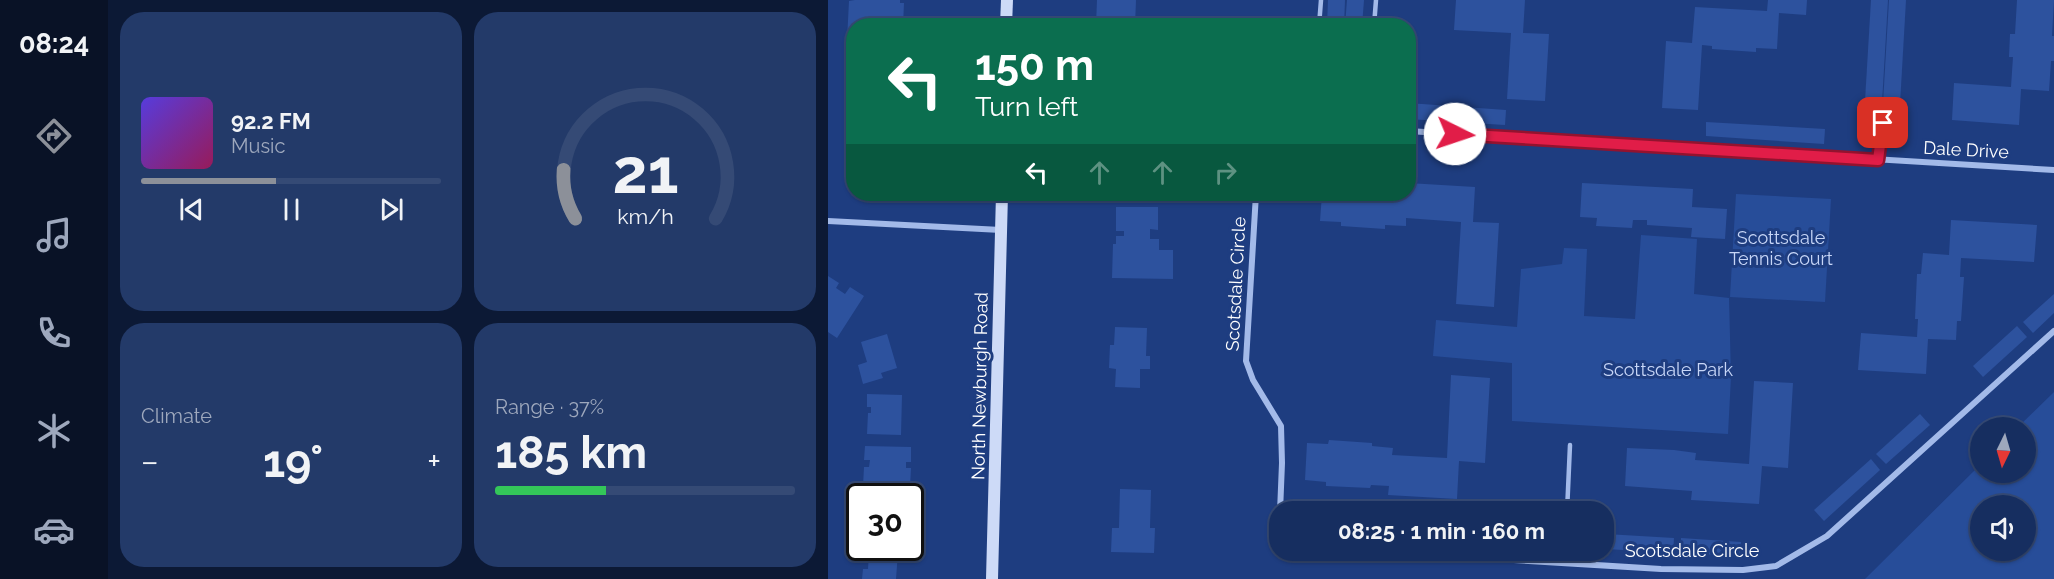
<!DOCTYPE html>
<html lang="en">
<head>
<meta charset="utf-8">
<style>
	body { margin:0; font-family:Raleway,sans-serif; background:#233a69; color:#f1f3f6; height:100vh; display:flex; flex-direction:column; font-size:22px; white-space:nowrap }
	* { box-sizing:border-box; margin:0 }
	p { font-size:20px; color:#9ea8bd }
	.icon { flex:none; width:33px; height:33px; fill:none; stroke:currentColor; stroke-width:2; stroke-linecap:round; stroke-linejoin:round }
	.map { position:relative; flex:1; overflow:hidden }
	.details { display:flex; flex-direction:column; gap:12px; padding:12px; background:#0c1935; width:720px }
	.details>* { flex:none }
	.guide { position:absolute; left:18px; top:18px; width:570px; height:183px; border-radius:24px; box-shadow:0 2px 4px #0004,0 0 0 2px #354a75; background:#0b6e4f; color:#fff; overflow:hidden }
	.needle { width:39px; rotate:185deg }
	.buttons { position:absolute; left:1142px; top:417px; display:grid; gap:12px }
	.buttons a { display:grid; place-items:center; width:66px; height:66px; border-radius:50%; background:#162e60; box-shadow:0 2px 4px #0004,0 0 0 2px #354a75; font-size:30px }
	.speed { position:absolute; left:18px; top:483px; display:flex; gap:12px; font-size:30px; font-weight:700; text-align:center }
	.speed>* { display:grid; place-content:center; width:78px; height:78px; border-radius:50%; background:#162e60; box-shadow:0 2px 4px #0004,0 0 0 2px #354a75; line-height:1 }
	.speed .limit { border:3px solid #111; border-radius:9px; background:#fff; color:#111 }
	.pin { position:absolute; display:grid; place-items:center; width:51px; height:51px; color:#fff; margin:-26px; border-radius:12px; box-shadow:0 3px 9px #0006 }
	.me { position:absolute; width:66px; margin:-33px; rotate:94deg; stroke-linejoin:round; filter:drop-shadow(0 0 4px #0008) }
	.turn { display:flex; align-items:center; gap:21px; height:126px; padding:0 30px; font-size:27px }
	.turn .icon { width:78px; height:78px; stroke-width:2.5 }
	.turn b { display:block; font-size:42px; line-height:51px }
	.lanes { display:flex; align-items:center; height:57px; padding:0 30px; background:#0003; justify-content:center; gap:30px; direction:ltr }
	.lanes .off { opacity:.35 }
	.big { font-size:45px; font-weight:700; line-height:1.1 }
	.details .card { flex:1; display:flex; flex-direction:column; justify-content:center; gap:9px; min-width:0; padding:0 21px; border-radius:24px; background:#233a69 }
	.details .dial { align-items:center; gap:0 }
	.dial svg { height:156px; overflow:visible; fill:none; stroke:#354a75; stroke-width:7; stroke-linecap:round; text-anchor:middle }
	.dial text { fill:#f1f3f6; stroke:none }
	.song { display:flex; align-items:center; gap:18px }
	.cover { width:72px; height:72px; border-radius:9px; background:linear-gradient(135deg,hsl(250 70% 55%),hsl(330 70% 35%)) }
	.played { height:6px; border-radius:3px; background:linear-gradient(90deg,#8c9099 45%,#354a75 45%) }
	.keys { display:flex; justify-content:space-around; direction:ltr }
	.heat { display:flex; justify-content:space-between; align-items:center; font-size:33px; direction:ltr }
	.charge { height:9px; border-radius:4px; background:linear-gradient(90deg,#34c759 37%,#354a75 0) }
	.details .tiles { flex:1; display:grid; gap:12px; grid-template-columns:repeat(2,1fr) }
	.trip { position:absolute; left:441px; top:501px; width:345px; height:60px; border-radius:24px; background:#162e60; box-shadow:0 2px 4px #0004,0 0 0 2px #354a75; font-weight:700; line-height:60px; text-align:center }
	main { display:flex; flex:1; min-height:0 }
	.dock { display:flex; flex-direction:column; width:108px; justify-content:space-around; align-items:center; background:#091226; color:#9ea8bd }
	.dock .icon { width:42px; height:42px }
	.dock .active { color:#8c9099 }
	.dock b { font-size:27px; color:#f1f3f6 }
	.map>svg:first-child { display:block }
</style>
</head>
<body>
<main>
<nav class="dock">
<b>08:24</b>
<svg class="icon active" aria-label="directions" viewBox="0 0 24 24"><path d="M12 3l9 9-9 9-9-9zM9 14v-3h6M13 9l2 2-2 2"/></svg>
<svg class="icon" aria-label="music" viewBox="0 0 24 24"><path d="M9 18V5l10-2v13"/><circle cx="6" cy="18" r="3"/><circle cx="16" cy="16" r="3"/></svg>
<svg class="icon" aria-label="phone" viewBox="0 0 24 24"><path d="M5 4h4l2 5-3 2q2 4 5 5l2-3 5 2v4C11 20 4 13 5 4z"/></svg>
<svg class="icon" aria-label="climate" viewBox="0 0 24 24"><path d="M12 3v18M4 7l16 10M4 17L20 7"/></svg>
<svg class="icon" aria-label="car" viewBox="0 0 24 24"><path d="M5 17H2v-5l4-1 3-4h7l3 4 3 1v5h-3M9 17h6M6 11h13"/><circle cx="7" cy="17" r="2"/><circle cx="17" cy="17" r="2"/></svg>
</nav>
<section class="details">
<div class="tiles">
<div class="card">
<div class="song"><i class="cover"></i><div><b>92.2 FM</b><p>Music</p></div></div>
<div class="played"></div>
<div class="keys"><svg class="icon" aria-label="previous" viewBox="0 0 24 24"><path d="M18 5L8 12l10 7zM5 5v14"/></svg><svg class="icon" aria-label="pause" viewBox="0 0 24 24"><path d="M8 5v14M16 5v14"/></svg><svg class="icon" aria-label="next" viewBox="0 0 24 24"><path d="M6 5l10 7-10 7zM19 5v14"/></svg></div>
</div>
<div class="card dial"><svg viewBox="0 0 100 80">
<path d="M14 69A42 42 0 1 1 86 69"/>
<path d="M14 69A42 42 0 0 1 8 44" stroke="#8c9099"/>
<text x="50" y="56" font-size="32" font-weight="700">21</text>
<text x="50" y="72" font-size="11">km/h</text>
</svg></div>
<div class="card"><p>Climate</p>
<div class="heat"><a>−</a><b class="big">19°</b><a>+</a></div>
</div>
<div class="card"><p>Range · 37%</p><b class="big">185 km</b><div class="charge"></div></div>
</div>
</section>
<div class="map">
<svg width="1226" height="579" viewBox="0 0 1226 579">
	<rect width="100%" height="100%" fill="#1e3d80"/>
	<!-- green -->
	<g fill="#274d99" fill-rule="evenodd">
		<path d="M908 194 1003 199 997 302 902 297Z"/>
		<path d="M813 235 869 239 866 294 901 298 903 377 900 434 684 421V363L605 356 608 320 689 327 693 269 734 264 736 248 759 249 756 316 807 319Z"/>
		<path d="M1226 392V579H1037L1152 465V472H1197V428L1190 427ZM1152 506H1197V550H1152Z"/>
	</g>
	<!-- building -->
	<g fill="#2d529e">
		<path d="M27 0H72V3H76L75 26H26V57H23L24 41 19 40 21 1Z"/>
		<path d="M269 0H308L307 26H268Z"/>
		<path d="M500 0H517L516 26H499Z"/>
		<path d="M519 0H536L534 26H517Z"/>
		<path d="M628 0H697L695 33 721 34 717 101 679 99 683 33 626 30Z"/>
		<path d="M940 0H979L978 15 951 13 949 49 928 48V52L884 49V46L874 45 870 110 834 108 838 41 864 43 867 7 939 11Z"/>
		<path d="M1043 0H1060L1054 103 1037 101Z"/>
		<path d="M1061 0H1078L1072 104 1055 103Z"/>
		<path d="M1189 0H1226L1224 36H1226V61H1223L1221 91 1193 89 1191 125 1124 120 1126 83 1183 87 1185 57H1181L1182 34H1187Z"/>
		<path d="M580 103 678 110 677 125 580 119Z"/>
		<path d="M878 122 997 129 996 144 878 136Z"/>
		<path d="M580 183 647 187 645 222 671 223 666 307 628 304 633 222 578 218V226L557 225V229L513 226V222L492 221 494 194H580Z"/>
		<path d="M754 183 865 189 864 207 899 209 897 239 863 237 864 228 819 225V220H805L804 228 768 226 769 218 752 217Z"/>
		<path d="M288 207H330V230L322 229V239H331V250H345V279L284 278 285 244H288V236H296V231H288Z"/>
		<path d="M1123 220 1209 225 1206 262 1133 258 1132 277H1136L1133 321H1129L1128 340 1100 339 1098 374 1030 370 1033 333 1089 337 1090 319H1087L1089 274H1093L1095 253 1121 255Z"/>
		<path d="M0 276 11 283 8 288 17 294 22 287 36 296 9 338 0 332Z"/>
		<path d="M1226 294V313L1205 333 1195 322Z"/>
		<path d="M1189 326 1199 337 1155 377 1145 366Z"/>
		<path d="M287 327 319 328 318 356H322V369H312V388L287 387 288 369 281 368 282 345H286Z"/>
		<path d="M59 334 69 368 53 373 55 378 35 384 30 365 39 362 33 342Z"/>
		<path d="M623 375 662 378 657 463 631 461 629 499 560 495 561 486 543 485 542 488 498 486V482L477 480 479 443 500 444 501 440 544 443V446L565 448 564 455 619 458Z"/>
		<path d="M926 381 965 383 960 468 934 466 931 504 863 500 864 491 797 486 799 448 846 450 868 453 867 460 921 464Z"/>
		<path d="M39 394 74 395 73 435 39 434 40 413H43V407H39Z"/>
		<path d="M1092 414 1102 425 1058 464 1048 454Z"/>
		<path d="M37 446 83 447V462H78V468H83L82 487 35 486 36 467H41L42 460H36Z"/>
		<path d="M1043 459 1052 470 996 521 986 510Z"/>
		<path d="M292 489 323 490 322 528H327L326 553 283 552 284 528H291Z"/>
		<path d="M778 534 846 538 845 553 778 549Z"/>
		<path d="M853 538 913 542 912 556 853 553Z"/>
		<path d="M41 551 70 552 68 579H34L35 569H40Z"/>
	</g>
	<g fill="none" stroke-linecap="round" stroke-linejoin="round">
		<!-- lane -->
		<g stroke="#a3bae9" stroke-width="4.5">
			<path d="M491 26 493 0"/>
			<path d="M546 26 548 0"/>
			<path d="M1050 160 1055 123"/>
			<path d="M739 512 742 445"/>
			<path d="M737 563V550"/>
		</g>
		<!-- street -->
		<g stroke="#a3bae9" stroke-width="6">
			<path d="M580 131 1226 170"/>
			<path d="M428 194 418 361 425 380 453 426 454 463 452 512"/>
			<path d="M0 221 173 230"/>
			<path d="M522 550 833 569 915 570 948 566 999 536 1226 331"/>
		</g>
		<!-- secondary -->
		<g stroke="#cddaf7" stroke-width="12">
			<path d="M178 26 179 0"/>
			<path d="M164 579 174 194"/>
		</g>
	</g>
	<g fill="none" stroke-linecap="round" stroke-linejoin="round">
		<!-- route casing -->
		<g stroke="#92132f" stroke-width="15">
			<path id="route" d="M627 134 1050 160 1055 123"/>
		</g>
		<!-- route -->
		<use href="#route" stroke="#e11d48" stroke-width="10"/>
	</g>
	<g text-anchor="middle" stroke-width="6" stroke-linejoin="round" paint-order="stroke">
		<!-- street labels -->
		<g font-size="18" fill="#fff" stroke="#1e3d80">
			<text transform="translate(1138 150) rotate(3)" y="6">Dale Drive</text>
			<text transform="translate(408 284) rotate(-87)" y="6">Scotsdale Circle</text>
			<text transform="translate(152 386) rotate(-89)" y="6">North Newburgh Road</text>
			<text x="864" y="557">Scotsdale Circle</text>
		</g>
		<!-- park labels -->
		<g font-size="18" fill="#c7d6f7" stroke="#1e3d80">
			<text x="953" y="244">Scottsdale<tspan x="953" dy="21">Tennis Court</tspan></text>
			<text x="840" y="376">Scottsdale Park</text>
		</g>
	</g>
</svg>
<div class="buttons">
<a><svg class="needle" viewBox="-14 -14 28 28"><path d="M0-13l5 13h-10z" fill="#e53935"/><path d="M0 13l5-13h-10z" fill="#9ea8bd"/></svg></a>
<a><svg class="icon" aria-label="sound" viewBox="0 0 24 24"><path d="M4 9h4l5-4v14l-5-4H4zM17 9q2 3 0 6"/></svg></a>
</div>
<div class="speed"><div class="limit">30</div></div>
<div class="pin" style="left:1055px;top:123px;background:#d93025"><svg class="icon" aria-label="arrive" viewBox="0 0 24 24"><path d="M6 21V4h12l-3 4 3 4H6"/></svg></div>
<svg class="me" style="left:627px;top:134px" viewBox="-20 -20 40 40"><circle r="19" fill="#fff"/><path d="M0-13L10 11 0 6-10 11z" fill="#e11d48"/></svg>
<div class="trip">08:25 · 1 min · 160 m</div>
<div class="guide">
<div class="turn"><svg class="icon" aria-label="left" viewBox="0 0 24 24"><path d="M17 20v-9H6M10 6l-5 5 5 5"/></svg><div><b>150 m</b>Turn left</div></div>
<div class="lanes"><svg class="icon" aria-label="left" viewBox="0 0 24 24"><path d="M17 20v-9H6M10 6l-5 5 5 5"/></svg><svg class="icon off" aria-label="ahead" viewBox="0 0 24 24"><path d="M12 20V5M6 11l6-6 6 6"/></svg><svg class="icon off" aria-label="ahead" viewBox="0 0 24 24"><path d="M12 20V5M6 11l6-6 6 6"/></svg><svg class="icon off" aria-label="right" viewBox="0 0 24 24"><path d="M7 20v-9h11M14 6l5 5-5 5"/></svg></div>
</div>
</div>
</main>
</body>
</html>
